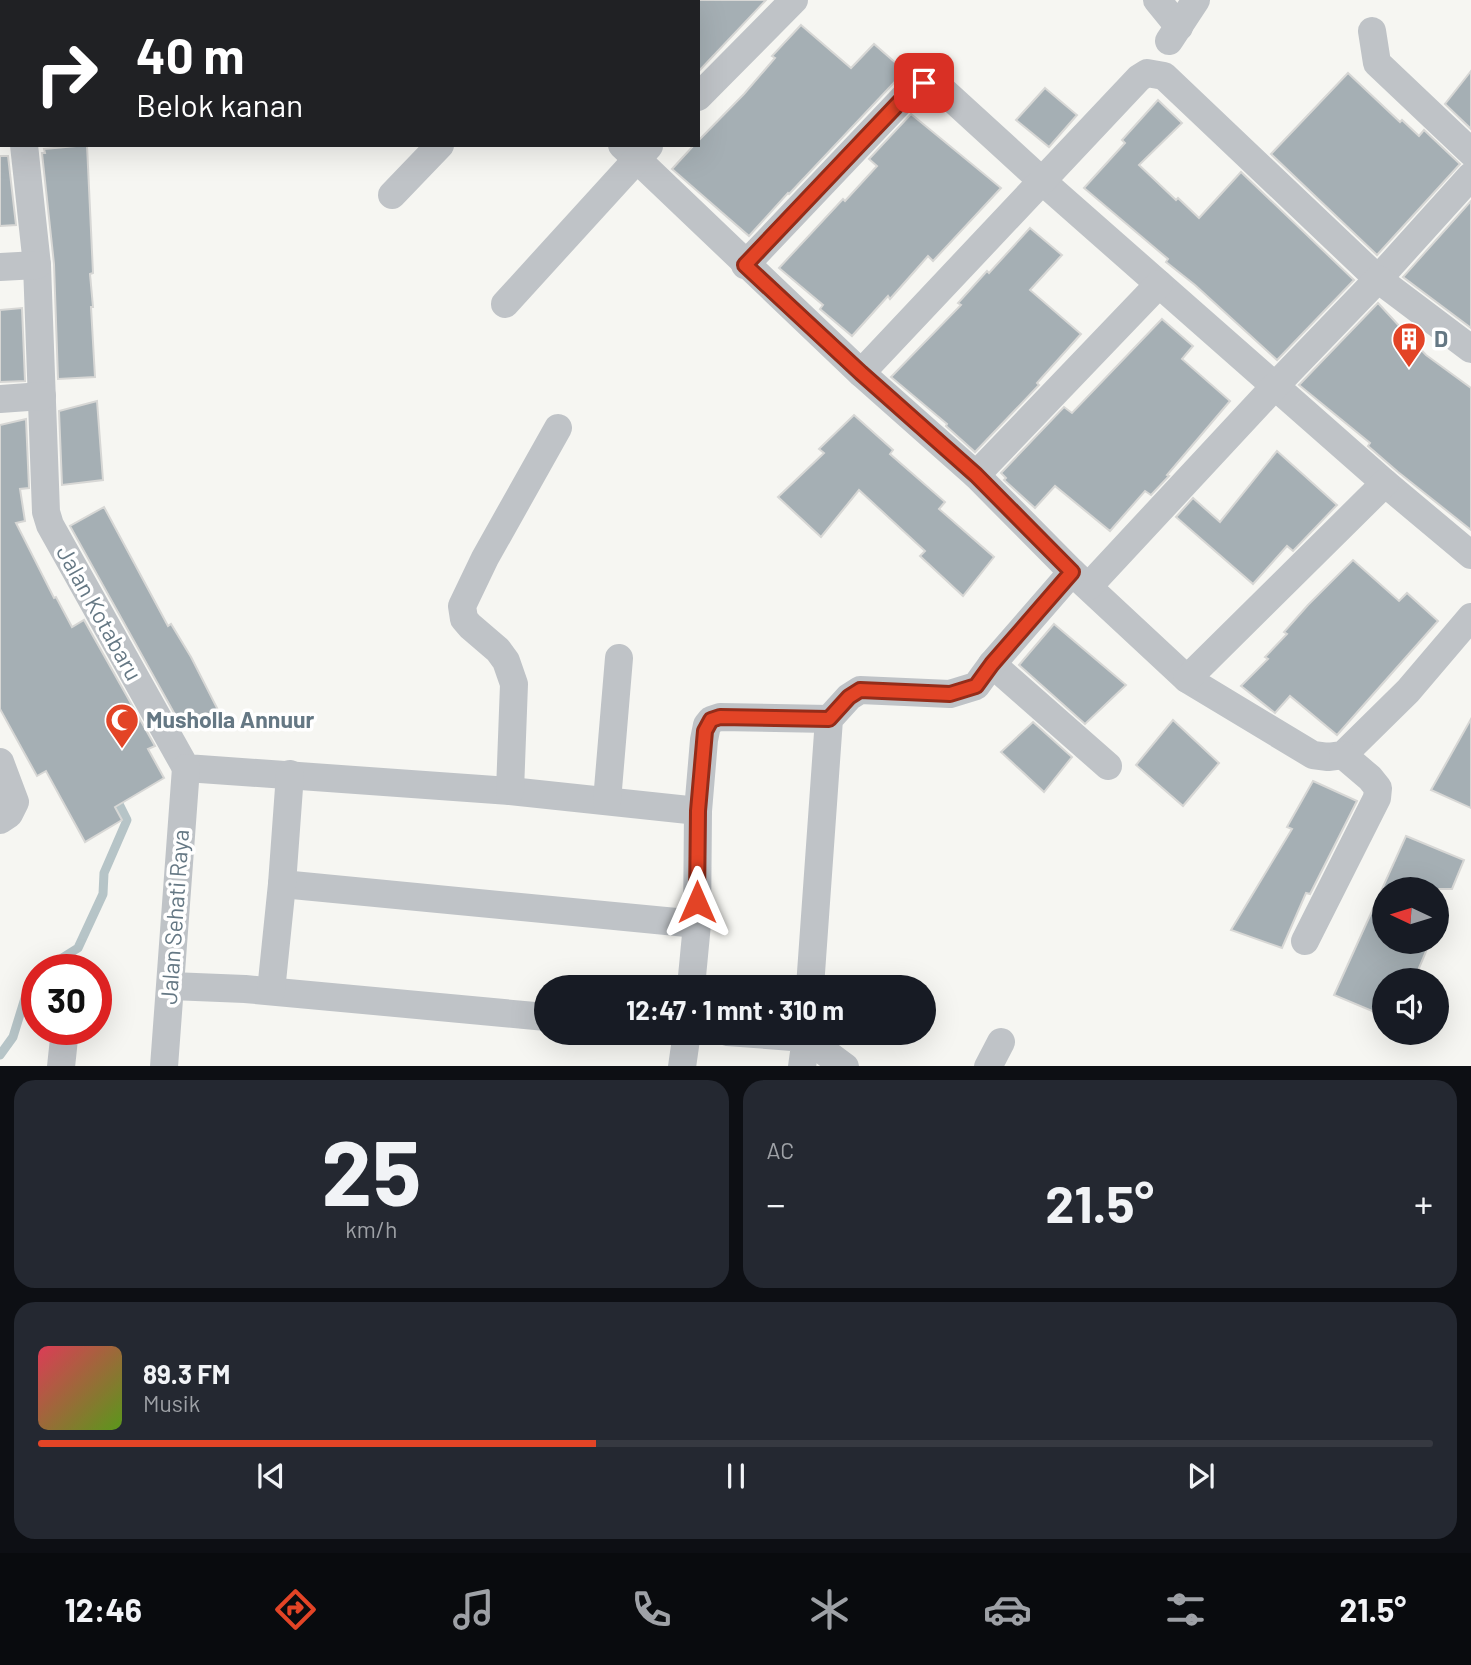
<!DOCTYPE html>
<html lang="id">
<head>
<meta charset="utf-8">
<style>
	body { margin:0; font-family:Barlow,sans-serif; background:#242831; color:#f1f3f6; height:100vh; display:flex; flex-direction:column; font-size:26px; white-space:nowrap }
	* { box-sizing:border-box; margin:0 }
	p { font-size:23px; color:#9ea1a6 }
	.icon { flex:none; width:38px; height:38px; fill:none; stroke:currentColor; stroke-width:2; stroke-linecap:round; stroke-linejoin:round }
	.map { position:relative; height:1066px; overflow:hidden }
	.sheet { display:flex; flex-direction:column; gap:14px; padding:14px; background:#0d0f14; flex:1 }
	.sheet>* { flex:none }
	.guide { position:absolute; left:0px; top:0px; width:700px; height:147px; box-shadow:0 7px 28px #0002; background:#202124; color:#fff; overflow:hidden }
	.needle { width:46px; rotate:274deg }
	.controls { position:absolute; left:1372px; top:877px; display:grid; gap:14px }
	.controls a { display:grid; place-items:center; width:77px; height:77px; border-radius:50%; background:#171b24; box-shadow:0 7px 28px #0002; font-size:35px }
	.speed { position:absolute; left:21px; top:954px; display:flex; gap:14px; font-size:35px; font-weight:700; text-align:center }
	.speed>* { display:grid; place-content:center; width:91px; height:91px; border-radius:50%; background:#171b24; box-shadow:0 7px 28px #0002; line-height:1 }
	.speed .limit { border:10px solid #d22; background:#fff; color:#111 }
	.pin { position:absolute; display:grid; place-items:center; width:60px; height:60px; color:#fff; margin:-30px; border-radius:14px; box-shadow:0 4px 10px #0006 }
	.me { position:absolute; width:77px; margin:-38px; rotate:0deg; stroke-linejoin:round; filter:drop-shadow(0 0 5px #0008) }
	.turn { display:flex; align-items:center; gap:24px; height:147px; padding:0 21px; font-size:32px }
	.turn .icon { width:91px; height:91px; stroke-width:2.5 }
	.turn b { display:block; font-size:49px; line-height:60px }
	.big { font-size:52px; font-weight:700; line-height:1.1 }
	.sheet .card { flex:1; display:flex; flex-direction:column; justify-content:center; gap:10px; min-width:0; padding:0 24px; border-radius:21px; background:#242831 }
	.sheet .dial { align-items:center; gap:0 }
	.dial b { font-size:91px; line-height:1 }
	.song { display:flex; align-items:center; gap:21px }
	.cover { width:84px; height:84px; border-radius:10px; background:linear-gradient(135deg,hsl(350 70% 55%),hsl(90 70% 35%)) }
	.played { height:7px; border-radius:4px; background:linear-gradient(90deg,#e34426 40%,#363941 40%) }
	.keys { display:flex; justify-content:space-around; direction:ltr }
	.heat { display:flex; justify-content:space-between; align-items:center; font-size:38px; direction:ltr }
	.sheet .tiles { flex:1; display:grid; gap:14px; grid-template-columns:1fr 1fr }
	.card:last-child { grid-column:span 2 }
	.trip { position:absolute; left:534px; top:975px; width:402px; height:70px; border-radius:35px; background:#171b24; box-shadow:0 7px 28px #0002; font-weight:700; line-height:70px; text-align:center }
	.menu { display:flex; height:112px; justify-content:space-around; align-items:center; background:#090b0e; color:#9ea1a6 }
	.menu .icon { width:49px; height:49px }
	.menu .current { color:#e34426 }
	.menu b { font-size:32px; color:#f1f3f6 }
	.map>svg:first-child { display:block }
</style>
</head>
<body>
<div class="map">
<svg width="1471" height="1067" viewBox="0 0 1471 1067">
	<rect width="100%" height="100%" fill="#f6f6f2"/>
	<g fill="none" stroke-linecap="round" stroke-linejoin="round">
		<!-- stream -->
		<g stroke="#b6c4c7" stroke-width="9">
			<path d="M43 970 78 948 103 894 104 873 127 820 115 796"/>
			<path d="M0 1055 13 1037 25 998 37 979"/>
		</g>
	</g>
	<!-- building -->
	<g fill="#a5afb4" stroke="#d7d7d5" stroke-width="2">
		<path d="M698 0H766L698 72Z"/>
		<path d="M801 25 851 68 874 44 905 71 789 194 788 193 749 236 672 169 694 145H698V141L744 94 775 58 772 56Z"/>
		<path d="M1471 71V129L1445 104Z"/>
		<path d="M1348 73 1400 122 1402 120 1419 136 1424 130 1460 164 1377 255 1271 154Z"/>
		<path d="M1045 88 1077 115 1049 147 1016 120Z"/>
		<path d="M1158 100 1182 123 1139 165 1176 200 1178 198 1199 218 1241 172 1354 280 1277 360 1195 285 1166 262 1168 259 1084 188 1125 143 1122 140Z"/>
		<path d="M911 114 1001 188 933 261 928 256 890 299 888 296 852 336 820 309 823 305 779 268 843 199 845 201 877 166 869 159Z"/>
		<path d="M87 145 93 273 90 274 93 307H91L95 377 58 379 54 264 42 153H45L44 149Z"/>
		<path d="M0 156H8L16 225 0 226Z"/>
		<path d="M1471 201V328L1403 277Z"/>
		<path d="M1030 228 1062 255 1030 290 1081 334 1037 383 1039 385 975 452 946 426 947 424 891 377 961 305 958 303 987 271 989 273Z"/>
		<path d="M1378 303 1426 355 1471 388V530L1398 472 1368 446 1370 443 1299 385Z"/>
		<path d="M22 308 25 381 0 382V310Z"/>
		<path d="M1162 319 1193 346 1182 359 1230 401 1167 475 1169 476 1151 495 1145 491 1110 531 1055 486 1035 508 1004 480 1006 478 1001 473 1064 407 1072 413Z"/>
		<path d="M97 401 103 480 62 485 59 411Z"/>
		<path d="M854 415 893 450 890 454 945 502 939 509 994 557 963 596 920 556 925 551 859 490 821 537 778 497 824 453 819 449Z"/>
		<path d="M26 419 29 488 20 489 25 521 16 523 54 598 56 597 72 627 84 620 155 746 148 749 164 778 115 807 122 820 85 842 46 771 37 776 0 709V425Z"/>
		<path d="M1277 451 1337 505 1293 551 1287 546 1253 584 1176 517 1193 498 1220 522Z"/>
		<path d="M104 507 168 626 171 624 191 657 218 710 183 729 70 526Z"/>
		<path d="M1353 560 1399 601 1407 593 1438 621 1337 735 1290 696 1275 713 1241 686 1268 659 1265 657 1287 634 1284 632 1308 605Z"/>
		<path d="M1054 624 1126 685 1085 724 1019 665Z"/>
		<path d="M1471 719V808L1431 790Z"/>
		<path d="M1173 720 1219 763 1183 806 1136 765Z"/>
		<path d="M1033 722 1072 757 1044 792 1001 752Z"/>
		<path d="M1313 781 1357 801 1310 894 1306 893 1282 948 1231 930 1292 829 1287 827Z"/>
		<path d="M1406 836 1464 860 1452 889H1384V942H1430L1414 980H1384V1016L1334 995Z"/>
	</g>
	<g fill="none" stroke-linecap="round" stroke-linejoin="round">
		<!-- street -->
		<g stroke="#bfc3c7" stroke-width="28">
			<path d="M5 0V2"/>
			<path d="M452 0 454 2"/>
			<path d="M1157 0 1179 27"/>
			<path d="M357 2 358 0"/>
			<path d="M1372 31 1377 63 1471 152"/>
			<path d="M1169 41 1196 0"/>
			<path d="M698 97 794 0"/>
			<path d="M24 145 37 265 46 512 50 525 186 768 510 791 698 811"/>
			<path d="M622 145 861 373 976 475 1072 572 1187 679 1313 755 1328 757 1343 755 1408 691 1471 617"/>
			<path d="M392 195 440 145"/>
			<path d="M745 265 913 88 924 83 937 85 1042 181 1385 483 1471 555"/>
			<path d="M0 267 37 265"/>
			<path d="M505 304 649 146"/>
			<path d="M861 373 1139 78 1147 73 1164 76 1378 279 1471 176"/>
			<path d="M0 399 42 396"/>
			<path d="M976 475 1159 284"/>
			<path d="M1089 586 1275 386 1378 279 1471 349"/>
			<path d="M992 664 1108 766"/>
			<path d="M1187 679 1385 483"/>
			<path d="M0 762 15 802 9 814 0 820"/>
			<path d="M510 791 514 684 506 661 498 650 470 626 464 619 462 606 485 558 558 428"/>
			<path d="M607 801 619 658"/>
			<path d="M282 884 697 924"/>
			<path d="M1305 941 1377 798 1378 788 1370 778 1343 755"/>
			<path d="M171 986 245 989 546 1017"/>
			<path d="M691 987 697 924 698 811 704 740 707 725 711 720 720 717 829 719"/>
			<path d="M810 987 829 719 849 697 860 690 950 694 976 686 992 664 1072 572"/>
			<path d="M271 991 282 884 290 774"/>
			<path d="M727 1032 806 1038 802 1067"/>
			<path d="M807 1032 806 1038 845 1067"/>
			<path d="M61 1067 65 1029"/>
			<path d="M164 1067 186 768"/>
			<path d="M682 1067 687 1032"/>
			<path d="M988 1067 1001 1042"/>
		</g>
	</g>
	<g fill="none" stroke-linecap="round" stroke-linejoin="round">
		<!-- route casing -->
		<g stroke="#942c19" stroke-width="18">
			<path id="route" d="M697 902 698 811 705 731 711 720 720 717 829 719 849 697 860 690 950 694 976 686 992 664 1072 572 976 475 861 373 745 265 913 88 924 83"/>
		</g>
		<!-- route -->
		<use href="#route" stroke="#e34426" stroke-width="12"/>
	</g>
	<!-- icons -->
	<defs>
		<g id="building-pin" transform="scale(1.75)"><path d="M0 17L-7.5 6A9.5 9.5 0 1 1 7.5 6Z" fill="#e34426" stroke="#fff"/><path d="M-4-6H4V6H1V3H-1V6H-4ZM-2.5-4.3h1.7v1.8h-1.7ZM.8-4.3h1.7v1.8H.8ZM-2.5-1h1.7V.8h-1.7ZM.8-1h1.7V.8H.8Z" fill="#fff"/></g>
		<g id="mosque-pin" transform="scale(1.75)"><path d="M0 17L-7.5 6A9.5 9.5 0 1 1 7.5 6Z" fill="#e34426" stroke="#fff"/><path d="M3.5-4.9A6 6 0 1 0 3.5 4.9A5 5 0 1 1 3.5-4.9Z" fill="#fff"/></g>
	</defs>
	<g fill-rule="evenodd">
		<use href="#building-pin" x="1409" y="339"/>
		<use href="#mosque-pin" x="122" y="720"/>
	</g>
	<g text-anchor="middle" stroke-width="7" stroke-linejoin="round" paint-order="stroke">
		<!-- poi labels -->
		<g font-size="23" font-weight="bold" fill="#657884" stroke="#fff" text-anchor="start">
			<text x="1434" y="347">D</text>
			<text x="146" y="728">Musholla Annuur</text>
		</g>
		<!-- street labels -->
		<g font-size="23" fill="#657884" stroke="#fff">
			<text transform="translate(99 613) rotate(61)" y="8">Jalan Kotabaru</text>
			<text transform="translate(175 917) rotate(-86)" y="8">Jalan Sehati Raya</text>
		</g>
	</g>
</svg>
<div class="controls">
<a><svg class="needle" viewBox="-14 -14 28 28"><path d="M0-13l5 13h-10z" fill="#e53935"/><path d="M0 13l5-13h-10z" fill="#9ea1a6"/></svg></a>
<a><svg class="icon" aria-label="sound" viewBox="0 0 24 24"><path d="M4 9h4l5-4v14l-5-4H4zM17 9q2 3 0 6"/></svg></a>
</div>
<div class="speed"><div class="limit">30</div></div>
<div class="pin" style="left:924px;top:83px;background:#d93025"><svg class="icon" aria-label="arrive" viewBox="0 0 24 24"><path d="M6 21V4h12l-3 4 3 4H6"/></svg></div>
<svg class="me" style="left:697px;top:902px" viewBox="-20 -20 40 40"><path d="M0-17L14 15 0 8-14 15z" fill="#e34426" stroke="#fff" stroke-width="4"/></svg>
<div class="trip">12:47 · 1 mnt · 310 m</div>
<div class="guide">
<div class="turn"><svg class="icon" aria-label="right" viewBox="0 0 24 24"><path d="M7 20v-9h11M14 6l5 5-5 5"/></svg><div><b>40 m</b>Belok kanan</div></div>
</div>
</div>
<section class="sheet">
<div class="tiles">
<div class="card dial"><b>25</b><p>km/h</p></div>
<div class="card"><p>AC</p>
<div class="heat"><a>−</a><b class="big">21.5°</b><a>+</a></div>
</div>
<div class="card">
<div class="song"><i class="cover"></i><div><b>89.3 FM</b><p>Musik</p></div></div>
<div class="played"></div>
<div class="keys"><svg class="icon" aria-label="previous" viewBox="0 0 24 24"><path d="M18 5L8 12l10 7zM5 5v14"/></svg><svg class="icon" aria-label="pause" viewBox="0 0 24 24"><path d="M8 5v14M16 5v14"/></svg><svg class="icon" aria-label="next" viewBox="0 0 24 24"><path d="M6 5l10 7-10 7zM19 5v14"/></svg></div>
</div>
</div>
</section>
<nav class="menu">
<b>12:46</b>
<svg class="icon current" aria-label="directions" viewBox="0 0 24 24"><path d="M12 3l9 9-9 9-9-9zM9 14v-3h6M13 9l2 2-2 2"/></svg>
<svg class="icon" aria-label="music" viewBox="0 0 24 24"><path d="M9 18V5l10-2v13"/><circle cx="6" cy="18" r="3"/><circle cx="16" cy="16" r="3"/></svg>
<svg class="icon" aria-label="phone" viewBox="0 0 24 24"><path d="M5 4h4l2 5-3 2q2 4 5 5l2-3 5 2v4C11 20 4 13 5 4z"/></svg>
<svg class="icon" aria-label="climate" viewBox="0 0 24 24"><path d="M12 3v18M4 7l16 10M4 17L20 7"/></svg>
<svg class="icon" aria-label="car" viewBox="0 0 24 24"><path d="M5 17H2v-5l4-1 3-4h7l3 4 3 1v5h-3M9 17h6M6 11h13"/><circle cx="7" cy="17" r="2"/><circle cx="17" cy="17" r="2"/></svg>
<svg class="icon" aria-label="filters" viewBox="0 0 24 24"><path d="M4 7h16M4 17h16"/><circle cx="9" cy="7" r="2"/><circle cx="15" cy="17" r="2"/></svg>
<b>21.5°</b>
</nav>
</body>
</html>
